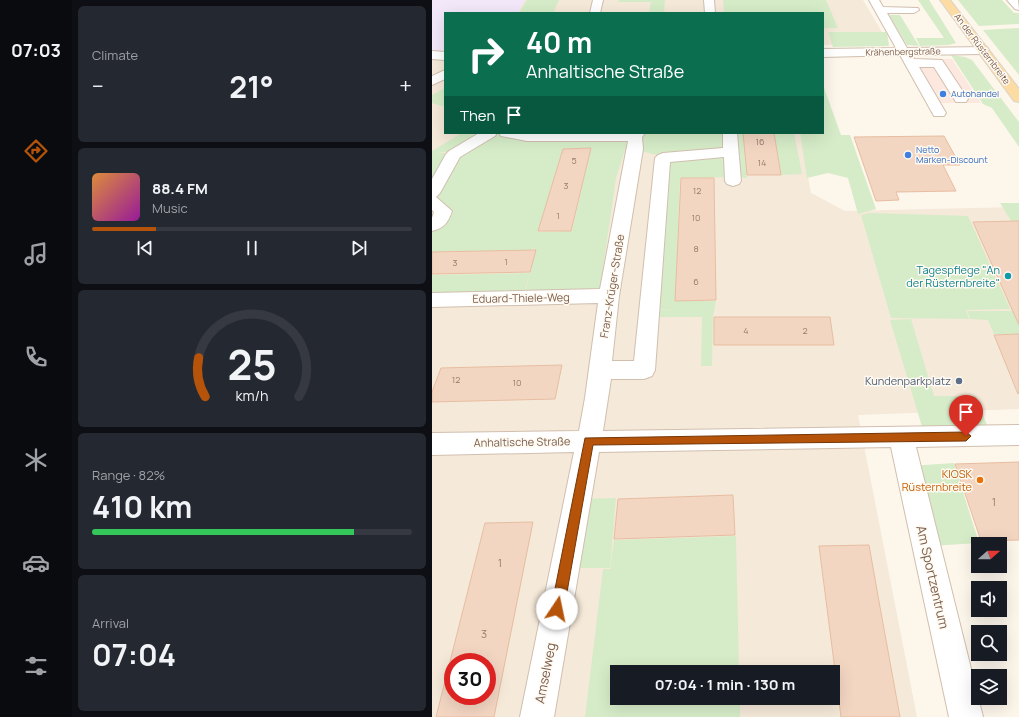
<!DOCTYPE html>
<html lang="en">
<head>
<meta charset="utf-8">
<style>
	body { margin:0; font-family:Manrope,sans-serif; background:#242831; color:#f1f3f6; height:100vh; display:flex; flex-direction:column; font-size:15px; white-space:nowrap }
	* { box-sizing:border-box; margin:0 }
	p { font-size:13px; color:#9ea1a6 }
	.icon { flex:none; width:22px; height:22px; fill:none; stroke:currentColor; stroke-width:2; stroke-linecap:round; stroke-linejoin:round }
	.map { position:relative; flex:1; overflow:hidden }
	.sheet { display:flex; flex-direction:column; gap:6px; padding:6px; background:#0d0f14; width:360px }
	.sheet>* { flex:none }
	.banner { position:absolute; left:12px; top:12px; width:380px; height:122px; border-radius:0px; box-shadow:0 4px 16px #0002; background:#0b6e4f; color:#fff; overflow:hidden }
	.needle { width:26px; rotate:69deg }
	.controls { position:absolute; left:539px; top:537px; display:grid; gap:8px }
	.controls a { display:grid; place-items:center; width:36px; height:36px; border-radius:0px; background:#171b24; box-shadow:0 4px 16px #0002; font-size:20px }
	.speed { position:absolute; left:12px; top:653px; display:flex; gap:8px; font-size:20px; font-weight:700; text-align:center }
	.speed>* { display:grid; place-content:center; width:52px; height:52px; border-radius:50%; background:#171b24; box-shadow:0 4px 16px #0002; line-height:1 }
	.speed .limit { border:6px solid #d22; background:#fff; color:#111 }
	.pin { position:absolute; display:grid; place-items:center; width:34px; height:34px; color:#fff; margin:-41px -17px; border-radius:50% 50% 50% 0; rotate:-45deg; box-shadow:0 0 4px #0007 }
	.pin .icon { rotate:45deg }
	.me { position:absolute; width:44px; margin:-22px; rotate:11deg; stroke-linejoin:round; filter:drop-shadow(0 0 3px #0008) }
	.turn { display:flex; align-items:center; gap:14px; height:84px; padding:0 16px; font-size:18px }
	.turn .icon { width:52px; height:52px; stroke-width:2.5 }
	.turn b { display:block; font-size:28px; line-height:34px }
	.then { display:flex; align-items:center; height:38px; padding:0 16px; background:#0003; gap:8px; font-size:15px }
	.big { font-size:30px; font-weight:700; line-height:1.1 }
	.sheet .tile { flex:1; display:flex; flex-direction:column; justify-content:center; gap:6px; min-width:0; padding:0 14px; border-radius:6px; background:#242831 }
	.sheet .dial { align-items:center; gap:0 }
	.dial svg { height:104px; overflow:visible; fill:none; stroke:#363941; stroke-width:7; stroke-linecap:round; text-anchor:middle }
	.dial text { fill:#f1f3f6; stroke:none }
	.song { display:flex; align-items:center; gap:12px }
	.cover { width:48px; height:48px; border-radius:6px; background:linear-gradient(135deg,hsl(30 70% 55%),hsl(300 70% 35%)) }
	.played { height:4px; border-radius:2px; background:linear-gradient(90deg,#b45309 20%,#363941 20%) }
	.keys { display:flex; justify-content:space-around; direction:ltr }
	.heat { display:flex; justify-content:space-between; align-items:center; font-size:22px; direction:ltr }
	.charge { height:6px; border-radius:3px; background:linear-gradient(90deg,#34c759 82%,#363941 0) }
	.trip { position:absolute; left:178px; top:665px; width:230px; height:40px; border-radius:0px; background:#171b24; box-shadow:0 4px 16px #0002; font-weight:700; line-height:40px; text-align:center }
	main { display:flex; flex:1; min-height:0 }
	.tabs { display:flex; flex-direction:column; width:72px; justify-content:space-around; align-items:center; background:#090b0e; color:#9ea1a6 }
	.tabs .icon { width:28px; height:28px }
	.tabs .active { color:#b45309 }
	.tabs b { font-size:18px; color:#f1f3f6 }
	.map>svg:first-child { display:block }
</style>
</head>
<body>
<main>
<nav class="tabs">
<b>07:03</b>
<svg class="icon active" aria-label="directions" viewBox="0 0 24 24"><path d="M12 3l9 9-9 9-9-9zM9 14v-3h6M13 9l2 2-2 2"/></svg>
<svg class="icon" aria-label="music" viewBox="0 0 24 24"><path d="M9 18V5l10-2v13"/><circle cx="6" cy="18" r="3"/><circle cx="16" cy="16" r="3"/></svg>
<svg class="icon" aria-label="phone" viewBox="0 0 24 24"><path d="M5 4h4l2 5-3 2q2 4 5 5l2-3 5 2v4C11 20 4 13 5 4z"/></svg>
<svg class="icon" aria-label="climate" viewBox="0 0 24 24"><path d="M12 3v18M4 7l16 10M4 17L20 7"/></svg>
<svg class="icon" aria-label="car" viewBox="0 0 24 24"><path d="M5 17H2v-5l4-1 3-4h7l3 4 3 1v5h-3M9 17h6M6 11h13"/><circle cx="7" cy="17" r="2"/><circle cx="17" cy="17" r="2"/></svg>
<svg class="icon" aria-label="filters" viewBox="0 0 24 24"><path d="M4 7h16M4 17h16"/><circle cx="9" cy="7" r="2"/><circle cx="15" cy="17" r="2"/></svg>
</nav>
<section class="sheet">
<div class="tile"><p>Climate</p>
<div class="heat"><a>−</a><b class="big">21°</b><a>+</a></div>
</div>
<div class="tile">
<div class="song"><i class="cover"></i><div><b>88.4 FM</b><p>Music</p></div></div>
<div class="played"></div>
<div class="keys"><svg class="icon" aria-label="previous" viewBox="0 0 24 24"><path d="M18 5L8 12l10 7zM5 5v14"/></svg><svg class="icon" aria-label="pause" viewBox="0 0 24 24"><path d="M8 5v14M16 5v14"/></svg><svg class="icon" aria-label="next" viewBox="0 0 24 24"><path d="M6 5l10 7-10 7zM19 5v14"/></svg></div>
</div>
<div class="tile dial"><svg viewBox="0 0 100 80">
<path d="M14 69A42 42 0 1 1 86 69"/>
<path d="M14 69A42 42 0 0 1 9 39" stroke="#b45309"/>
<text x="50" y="56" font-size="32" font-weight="700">25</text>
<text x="50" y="72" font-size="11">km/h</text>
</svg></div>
<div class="tile"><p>Range · 82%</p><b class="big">410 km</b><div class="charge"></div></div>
<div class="tile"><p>Arrival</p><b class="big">07:04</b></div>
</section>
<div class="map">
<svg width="587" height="717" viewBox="0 0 587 717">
	<rect width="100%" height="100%" fill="#fdf6eb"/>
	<!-- residential -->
	<path fill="#f5e9d9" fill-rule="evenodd" d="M0 0H431L457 44 391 45V13H13V133H368L379 193 413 211 587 207V409L426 415 485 717H0ZM21 662H55V696H21ZM185 672H401V698H185Z"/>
	<!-- commercial -->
	<path fill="#fde8df" d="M484 59H520L549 103H508Z"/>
	<!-- education -->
	<path fill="#f3e7fa" d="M0 0H93L86 13H13V51H0Z"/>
	<!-- green -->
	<g fill="#d6ecc8" fill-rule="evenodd">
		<path d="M95 0H127L121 13H87Z"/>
		<path d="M187 0H233L232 13H217L219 2H186Z"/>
		<path d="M291 0H394L406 28H391V13H292Z"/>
		<path d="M486 0H497L524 43 517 45 488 46 484 38H512Z"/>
		<path d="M526 0H570L582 13H587V24L547 26Z"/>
		<path d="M457 15H468L487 46 475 45Z"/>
		<path d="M587 28V75L551 30Z"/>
		<path d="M396 32H455L457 46 401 47Z"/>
		<path d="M519 55 533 57 540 60 587 122V147L560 108 551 104Z"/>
		<path d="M391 85 409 135H418L444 209 426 214 416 178 396 173 375 178 368 133H391Z"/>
		<path d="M13 88V107L0 103V95Z"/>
		<path d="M30 133H47L17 152H4L21 154 0 190V151Z"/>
		<path d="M59 133H298L300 177 248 178 243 304 244 301H284L281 317 280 366H269L270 317H218V310L243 309H218L232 157 194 147 184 178 167 296 92 297 97 276 91 297 0 299V275L98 273 104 250H101L102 245 100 250 0 252V226L9 221 1 197 22 154ZM159 148 140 231 106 232 131 149Z"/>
		<path d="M299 133H311L315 178 301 177Z"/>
		<path d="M342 133H362L370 174 349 175Z"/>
		<path d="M568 203H587V221H579Z"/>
		<path d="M437 213 536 216 578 309 534 310 537 319 459 318 429 215Z"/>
		<path d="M587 297V334H562L556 320 538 319 535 311H580L574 298Z"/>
		<path d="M479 319 502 396H544L556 428 491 430 458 320Z"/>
		<path d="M522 463 547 543 498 546 478 466Z"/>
		<path d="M184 498 178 568H125L137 499Z"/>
		<path d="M304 536 307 672H185V698H308V717H153L171 569H178L182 540Z"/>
	</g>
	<!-- building -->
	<g fill="#f3d6c2" stroke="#e7bda1" fill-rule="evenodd">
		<path d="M311 133H342L349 175H315Z"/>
		<path d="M512 136 528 165H511L524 191 464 192 467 200 444 201 422 137Z"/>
		<path d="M159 148 139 231H106L131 149Z"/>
		<path d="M249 178H282L284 300 243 301Z"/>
		<path d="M587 221V325L541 222Z"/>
		<path d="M104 250 98 272 0 274V252Z"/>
		<path d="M282 317H398L402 345H282Z"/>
		<path d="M587 334V393L586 394 562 335Z"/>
		<path d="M130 365 123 399 0 402V392L9 368Z"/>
		<path d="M587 462V540L549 541 523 464Z"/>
		<path d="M301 495 303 535 182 539 186 499Z"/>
		<path d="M101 522 62 717H4L53 523ZM21 662H55V696H21Z"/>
		<path d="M437 545 446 596 468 717H409L387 546Z"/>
	</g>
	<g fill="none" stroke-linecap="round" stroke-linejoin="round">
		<!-- minor casing -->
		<g stroke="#d1bfaf" stroke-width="2">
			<g id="minor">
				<path d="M161 0H171L168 13H158Z"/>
				<path d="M272 0H282L283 13H273Z"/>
				<path d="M437 0H447L451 7 486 8 487 10 482 13H455L475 48 555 47 557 50 555 53 551 54 480 55 482 59 510 60 536 99 534 102H524L502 67H487L514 113 512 116H502L468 55 391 57V49L464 48Z"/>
				<path d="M575 0H586L587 10 583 9Z"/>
				<path d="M0 51 13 52V60L0 59Z"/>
				<path d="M13 70V79L0 85V76Z"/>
				<path d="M47 133H65L63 136 28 157 8 193 4 197 20 211C16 223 12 228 0 231V218L2 212 0 210V179L14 154 17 151Z"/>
				<path d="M67 133H213L210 137 211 149 187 296 180 361H202L223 158 226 155 231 153 291 148V133H305L309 181 307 184 301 186 295 184 293 181 292 157 238 162 223 370 220 376 212 379H179L171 431 587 425V445L484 447 551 717H517L459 447 167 452 122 717H88L142 452 0 455V433L147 431 153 398 166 303 0 307V293L168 289 196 141H95L69 136Z"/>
			</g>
		</g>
		<!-- major casing -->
		<g stroke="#dad2cd" stroke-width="2">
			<path id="major" d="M508 0H518L587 89V102L582 101Z"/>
		</g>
		<!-- minor -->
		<use href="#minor" fill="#fff" fill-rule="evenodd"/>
		<!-- major -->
		<use href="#major" fill="#fcdca3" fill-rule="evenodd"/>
	</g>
	<!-- route -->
	<path fill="#b45309" stroke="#753606" d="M534 432 539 436 534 441 161 445 132 609 130 613 125 615 121 613 119 609 153 438Z"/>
	<!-- markers -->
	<g fill="#3f7fe0" stroke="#fffaf2" stroke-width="1.5">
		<circle cx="511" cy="94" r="4"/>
		<circle cx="476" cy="155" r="4"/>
	</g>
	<circle fill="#0f9aa8" stroke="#fffaf2" stroke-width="1.5" cx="576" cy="276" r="4"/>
	<circle fill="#5c6f8a" stroke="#fffaf2" stroke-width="1.5" cx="527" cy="381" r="4"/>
	<circle fill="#e8710a" stroke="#fffaf2" stroke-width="1.5" cx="548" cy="480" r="4"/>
	<g text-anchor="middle" stroke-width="3" stroke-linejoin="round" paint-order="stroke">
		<!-- far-street labels -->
		<g font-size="9" fill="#7a5d4c" stroke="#fffaf2">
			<text transform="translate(550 49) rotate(53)" y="3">An der Rüsternbreite</text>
			<text transform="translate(471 52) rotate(-1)" y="3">Krähenbergstraße</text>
		</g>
		<!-- far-shop labels -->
		<g font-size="9" fill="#366cbe" stroke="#fffaf2" text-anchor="start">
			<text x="519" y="97">Autohandel</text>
			<text x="484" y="153">Netto<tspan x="484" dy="10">Marken-Discount</tspan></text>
		</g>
		<!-- number labels -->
		<g font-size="9" fill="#987b6a">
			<text x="328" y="145">16</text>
			<text x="142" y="164">5</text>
			<text x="330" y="166">14</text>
			<text x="134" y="189">3</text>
			<text x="265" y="194">12</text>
			<text x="126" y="219">1</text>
			<text x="264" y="221">10</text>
			<text x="264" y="252">8</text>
			<text x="74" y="265">1</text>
			<text x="23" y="266">3</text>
			<text x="264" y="285">6</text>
			<text x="314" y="334">4</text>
			<text x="373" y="334">2</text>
			<text x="24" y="383">12</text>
			<text x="85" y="386">10</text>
		</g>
		<!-- culture labels -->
		<g font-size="11" fill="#0d838f" stroke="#fffaf2" text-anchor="end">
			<text x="568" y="274">Tagespflege "An<tspan x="568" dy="13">der Rüsternbreite"</tspan></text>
		</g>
		<!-- street labels -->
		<g font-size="11" fill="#7a5d4c" stroke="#fffaf2">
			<text transform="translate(180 286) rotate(-81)" y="4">Franz-Krüger-Straße</text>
			<text transform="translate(89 298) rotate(-1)" y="4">Eduard-Thiele-Weg</text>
			<text transform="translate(90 442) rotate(-1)" y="4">Anhaltische Straße</text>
		</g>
		<!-- service labels -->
		<g font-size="11" fill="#4e5e75" stroke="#fffaf2" text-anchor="end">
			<text x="519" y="385">Kundenparkplatz</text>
		</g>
		<!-- food labels -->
		<g font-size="11" fill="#c56008" stroke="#fffaf2" text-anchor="end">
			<text x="540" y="478">KIOSK<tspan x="540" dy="13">Rüsternbreite</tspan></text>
		</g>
		<!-- near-number labels -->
		<g font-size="11" fill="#987b6a">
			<text x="562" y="506">1</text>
			<text x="68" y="567">1</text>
			<text x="52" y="638">3</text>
		</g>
		<!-- near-street labels -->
		<g font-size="13" fill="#7a5d4c" stroke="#fffaf2">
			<text transform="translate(501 577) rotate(77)" y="5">Am Sportzentrum</text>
			<text transform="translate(113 673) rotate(-79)" y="5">Amselweg</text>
		</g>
	</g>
</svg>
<div class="controls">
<a><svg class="needle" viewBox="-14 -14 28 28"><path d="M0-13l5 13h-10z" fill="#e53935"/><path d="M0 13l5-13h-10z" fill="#9ea1a6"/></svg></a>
<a><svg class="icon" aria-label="sound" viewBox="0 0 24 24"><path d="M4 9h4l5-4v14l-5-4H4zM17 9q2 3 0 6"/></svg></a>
<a><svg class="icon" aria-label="search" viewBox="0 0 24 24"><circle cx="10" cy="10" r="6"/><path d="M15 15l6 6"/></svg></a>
<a><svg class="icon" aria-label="layers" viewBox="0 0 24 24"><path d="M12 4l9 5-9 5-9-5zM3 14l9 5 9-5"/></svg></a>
</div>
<div class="speed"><div class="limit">30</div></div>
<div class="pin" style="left:534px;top:436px;background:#d93025"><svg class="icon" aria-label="arrive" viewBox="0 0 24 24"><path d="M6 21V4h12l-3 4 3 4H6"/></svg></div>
<svg class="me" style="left:125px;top:609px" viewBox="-20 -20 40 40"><circle r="19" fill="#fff"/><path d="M0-13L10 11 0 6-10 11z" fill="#b45309"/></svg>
<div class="trip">07:04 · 1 min · 130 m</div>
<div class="banner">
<div class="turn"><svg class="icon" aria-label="right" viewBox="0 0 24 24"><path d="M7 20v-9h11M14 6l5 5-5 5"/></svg><div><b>40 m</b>Anhaltische Straße</div></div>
<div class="then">Then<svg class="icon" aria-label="arrive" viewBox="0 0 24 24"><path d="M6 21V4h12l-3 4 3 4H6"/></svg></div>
</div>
</div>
</main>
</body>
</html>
